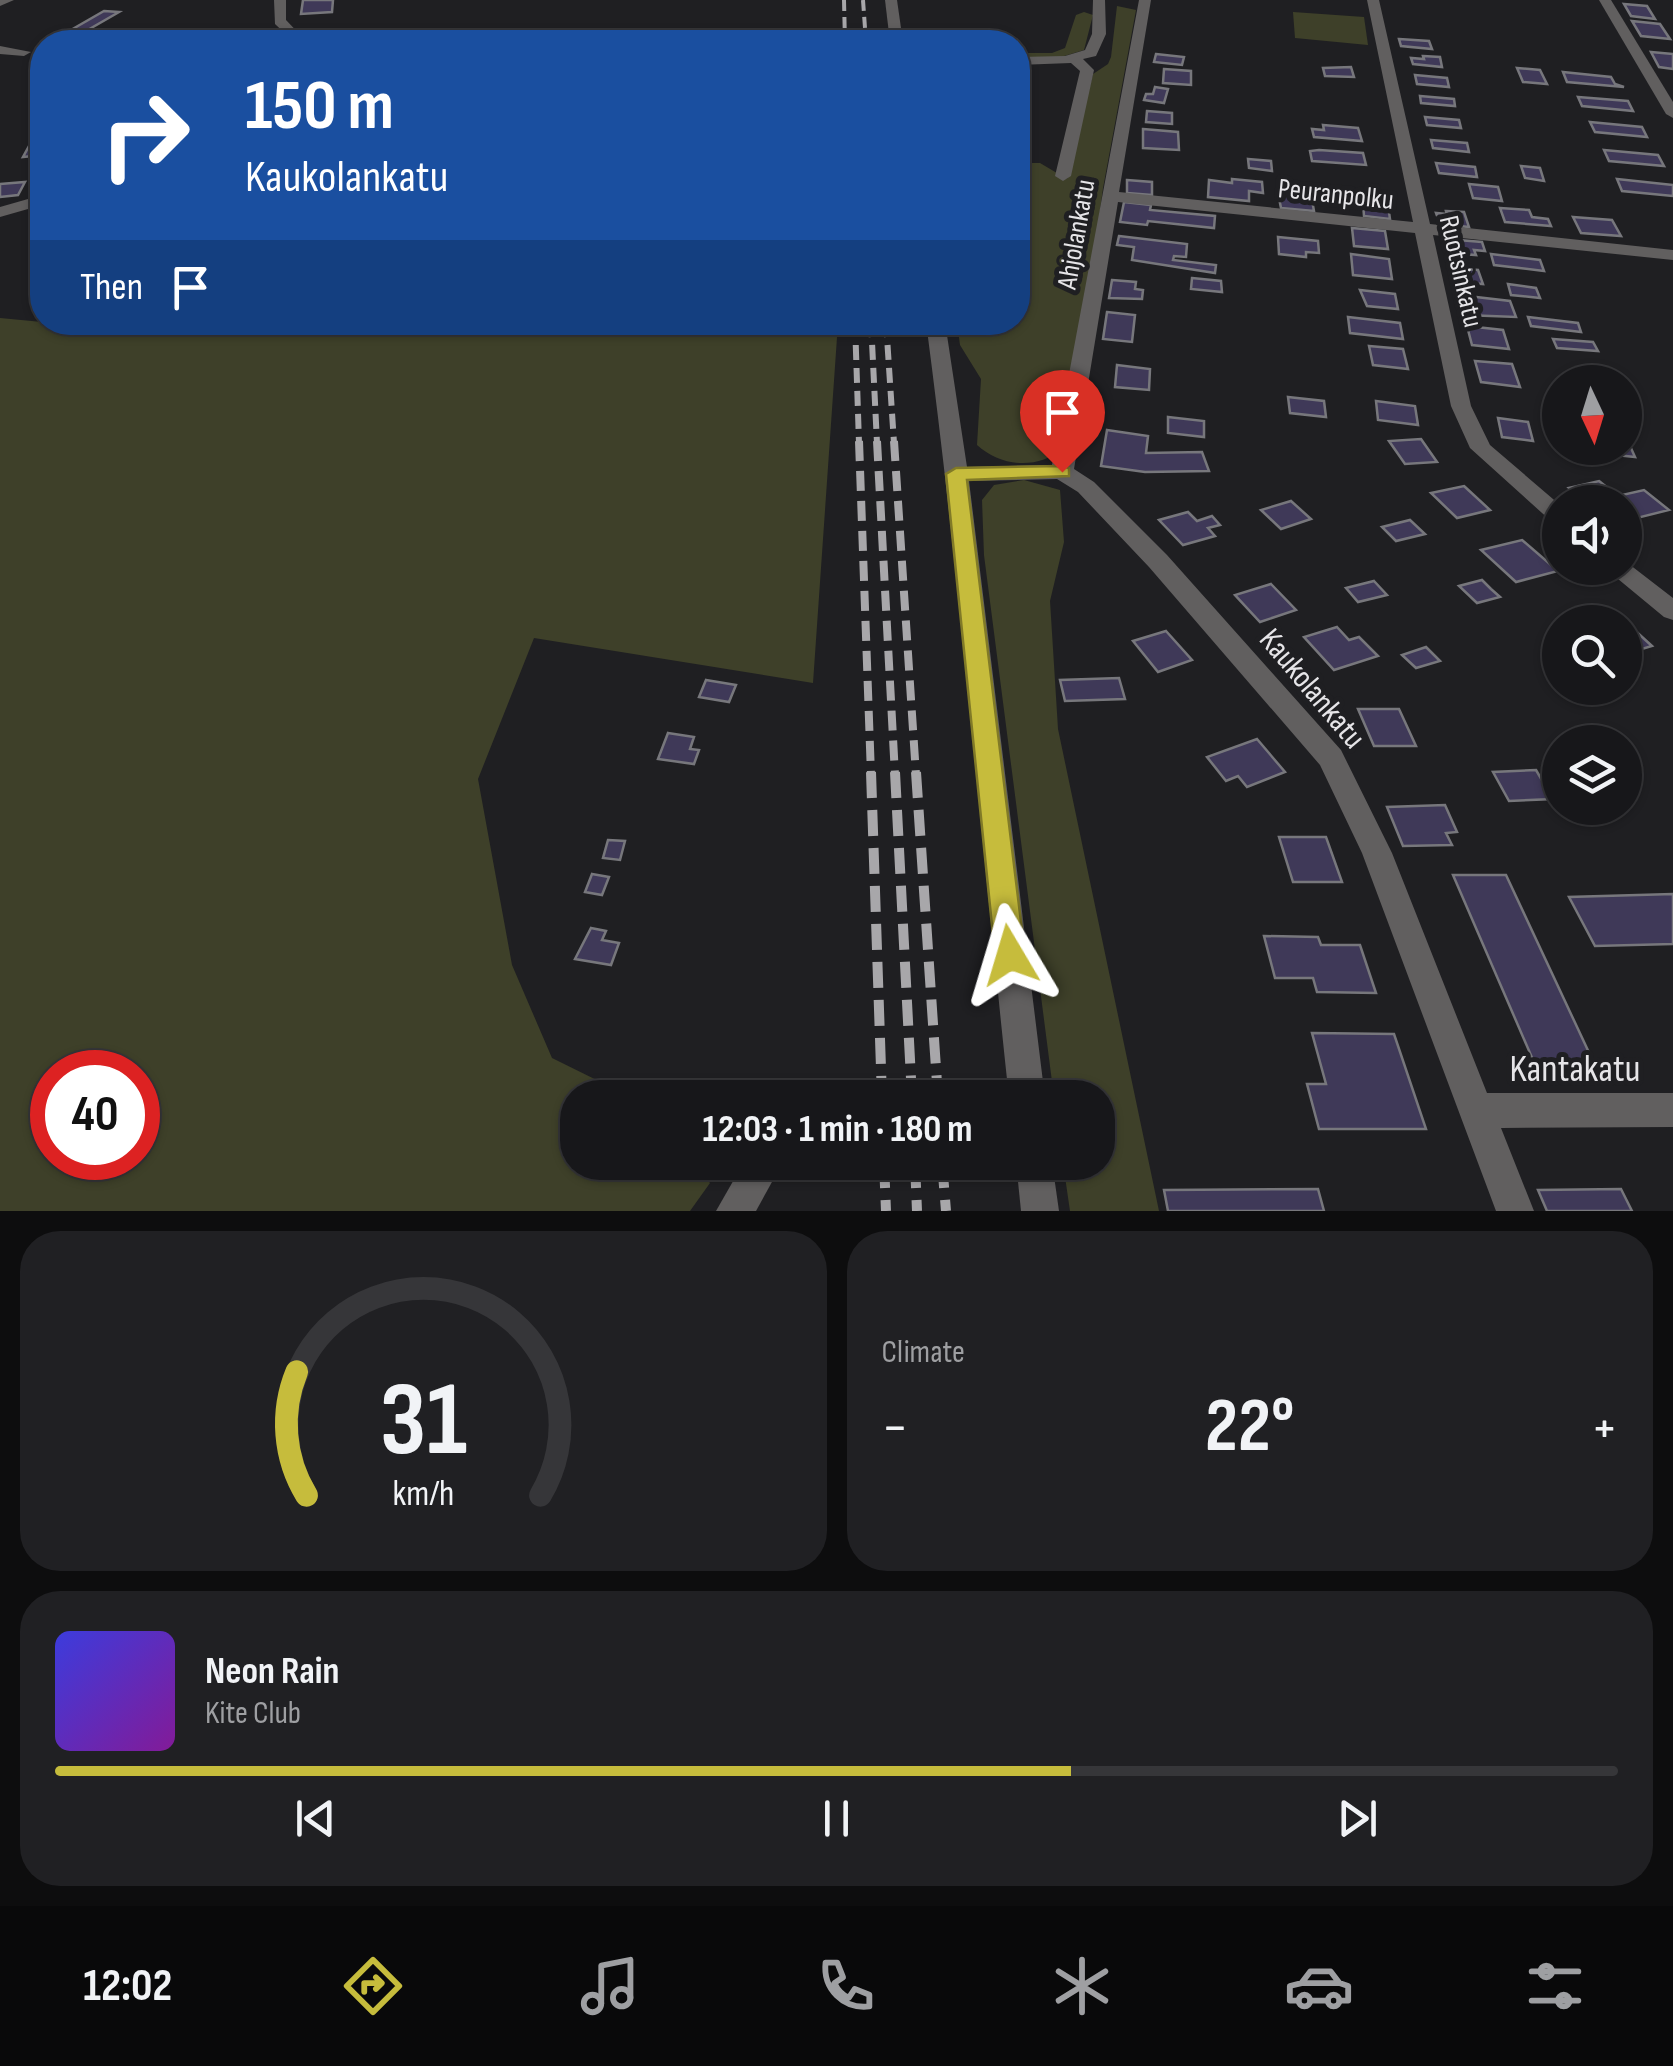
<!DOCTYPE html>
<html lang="en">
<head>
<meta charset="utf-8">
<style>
	body { margin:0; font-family:"Sofia Sans Condensed",sans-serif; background:#202023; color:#f1f3f6; height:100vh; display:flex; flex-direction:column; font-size:38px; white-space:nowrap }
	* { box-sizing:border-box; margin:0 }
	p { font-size:32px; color:#9e9fa2 }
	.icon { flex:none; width:55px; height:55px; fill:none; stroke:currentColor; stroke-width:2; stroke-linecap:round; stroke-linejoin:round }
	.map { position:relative; height:1211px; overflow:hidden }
	.side { display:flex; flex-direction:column; gap:20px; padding:20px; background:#0d0d0e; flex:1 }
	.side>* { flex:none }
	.top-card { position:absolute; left:30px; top:30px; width:1000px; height:305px; border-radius:40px; box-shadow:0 2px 8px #0004,0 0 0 2px #363639; background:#1a4fa0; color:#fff; overflow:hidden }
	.needle { width:65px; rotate:176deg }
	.fabs { position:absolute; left:1542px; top:365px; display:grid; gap:20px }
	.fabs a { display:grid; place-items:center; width:100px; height:100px; border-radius:50%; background:#17171a; box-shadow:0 2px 8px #0004,0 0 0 2px #363639; font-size:50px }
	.speed { position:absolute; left:30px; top:1050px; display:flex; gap:20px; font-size:50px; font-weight:700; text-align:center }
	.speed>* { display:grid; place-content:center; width:130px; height:130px; border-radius:50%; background:#17171a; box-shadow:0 2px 8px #0004,0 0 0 2px #363639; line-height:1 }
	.speed .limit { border:15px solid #d22; background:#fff; color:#111 }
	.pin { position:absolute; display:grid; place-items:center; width:85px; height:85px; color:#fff; margin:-102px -42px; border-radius:50% 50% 50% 0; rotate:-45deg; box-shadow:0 0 10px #0007 }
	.pin .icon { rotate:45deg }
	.me { position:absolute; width:110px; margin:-55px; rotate:353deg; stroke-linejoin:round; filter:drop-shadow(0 0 8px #0008) }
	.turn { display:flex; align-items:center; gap:35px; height:210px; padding:0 50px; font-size:45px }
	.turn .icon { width:130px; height:130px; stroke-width:2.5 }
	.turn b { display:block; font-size:70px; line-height:85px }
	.then { display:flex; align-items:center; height:95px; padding:0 50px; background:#0003; gap:20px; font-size:38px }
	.big { font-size:75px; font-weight:700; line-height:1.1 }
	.side .widget { flex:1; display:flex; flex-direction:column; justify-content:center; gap:15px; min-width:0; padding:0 35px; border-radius:40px; background:#202023 }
	.side .dial { align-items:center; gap:0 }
	.dial svg { height:260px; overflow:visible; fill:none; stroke:#363639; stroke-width:7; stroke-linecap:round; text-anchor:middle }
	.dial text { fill:#f1f3f6; stroke:none }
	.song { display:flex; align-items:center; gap:30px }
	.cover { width:120px; height:120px; border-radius:15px; background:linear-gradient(135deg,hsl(240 70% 55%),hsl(290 70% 35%)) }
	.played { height:10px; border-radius:5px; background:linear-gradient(90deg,#c6bc3c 65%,#363639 65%) }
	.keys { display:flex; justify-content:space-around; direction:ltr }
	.heat { display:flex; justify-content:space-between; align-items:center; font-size:55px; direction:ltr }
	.side .tiles { flex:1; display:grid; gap:20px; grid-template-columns:1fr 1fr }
	.widget:last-child { grid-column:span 2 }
	.trip { position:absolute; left:560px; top:1080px; width:555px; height:100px; border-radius:40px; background:#17171a; box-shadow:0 2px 8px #0004,0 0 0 2px #363639; font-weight:700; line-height:100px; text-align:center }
	.tab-bar { display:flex; height:160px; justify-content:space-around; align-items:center; background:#09090a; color:#9e9fa2 }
	.tab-bar .icon { width:70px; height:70px }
	.tab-bar .selected { color:#c6bc3c }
	.tab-bar b { font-size:45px; color:#f1f3f6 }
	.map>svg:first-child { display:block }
</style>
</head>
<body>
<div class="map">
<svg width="1673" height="1211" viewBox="0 0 1673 1211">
	<rect width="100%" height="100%" fill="#1f1f22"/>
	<!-- green -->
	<g fill="#3e4029" fill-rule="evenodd">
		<path d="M1117 6 1136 10 1103 188 1076 388 1063 448C1038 470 1001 467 977 445L981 379 960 345 957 323 1018 322V163H1040L1067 179 1093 74 1108 64 1111 57Z"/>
		<path d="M1084 12 1093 15 1084 50 1061 57H1018V53H1052L1065 48 1076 15Z"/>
		<path d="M1293 12 1364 17 1368 45 1295 38Z"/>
		<path d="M0 318 42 322 838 323 813 683 534 638 478 779 512 965 552 1058 631 1097 578 1098V1162L694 1163 710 1183 690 1211H0ZM52 1072H138V1158H52Z"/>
		<path d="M1024 480 1060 490 1064 542 1050 601 1058 729 1159 1211H1070L1063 1163 1098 1162V1098L1054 1097 984 555 982 500 994 485Z"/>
	</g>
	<!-- building -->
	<g fill="#3f3958" stroke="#77777c" stroke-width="2.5">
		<path d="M303 0H333L332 12 301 14Z"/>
		<path d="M1624 4 1647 6 1655 19 1631 16Z"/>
		<path d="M104 11 119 12 79 35 64 34Z"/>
		<path d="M1632 21 1660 24 1670 39 1641 36Z"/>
		<path d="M763 35H812L811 42H762Z"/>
		<path d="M1399 39 1429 41 1432 49 1401 46Z"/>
		<path d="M1651 52 1673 54V69L1659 67Z"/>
		<path d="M1156 54 1184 57 1182 65 1154 62Z"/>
		<path d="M1423 56 1440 57 1442 67 1413 64 1411 58 1424 59Z"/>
		<path d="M1351 67 1354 77 1325 76 1323 68Z"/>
		<path d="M1517 68 1540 70 1547 84 1523 82Z"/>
		<path d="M1164 69 1191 71V85L1163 83Z"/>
		<path d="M1563 72 1611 77 1615 84 1624 87 1567 82Z"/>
		<path d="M1415 75 1447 78 1449 87 1417 84Z"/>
		<path d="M1155 87 1168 89 1164 103 1144 100 1146 94H1153Z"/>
		<path d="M1420 96 1454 99 1455 106 1421 103Z"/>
		<path d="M1578 97 1628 101 1633 111 1582 106Z"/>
		<path d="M1147 111 1172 113V124L1146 122Z"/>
		<path d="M1425 117 1459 120 1461 128 1427 125Z"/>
		<path d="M1590 122 1642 127 1647 137 1595 132Z"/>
		<path d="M1323 125 1358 128 1362 141 1314 137 1312 129 1324 130Z"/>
		<path d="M1143 129 1178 132 1179 150 1143 148Z"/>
		<path d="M42 136V155L23 157 34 137Z"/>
		<path d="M1431 140 1467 143 1469 152 1433 148Z"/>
		<path d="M1319 150 1363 153 1366 165 1312 161 1310 151Z"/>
		<path d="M1604 150 1658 155 1664 166 1609 161Z"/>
		<path d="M1248 159 1271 161 1272 171 1249 168Z"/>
		<path d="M1436 163 1475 167 1477 177 1439 173Z"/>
		<path d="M1521 166 1540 168 1544 181 1525 178Z"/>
		<path d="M1232 179 1262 182 1263 193 1249 191V201L1208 197 1209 180 1232 183Z"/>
		<path d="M1617 179 1673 185V196L1622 191Z"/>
		<path d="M1127 180 1152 182V195L1127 193Z"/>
		<path d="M25 182 18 195 0 197V184Z"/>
		<path d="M1469 184 1498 187 1502 201 1473 198Z"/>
		<path d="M1278 193 1312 200 1314 211 1281 208Z"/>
		<path d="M1124 202 1151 205 1150 210 1215 216 1214 228 1148 221 1147 225 1120 222Z"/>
		<path d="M1363 203 1388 205 1390 219 1364 216Z"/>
		<path d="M1500 208 1529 210 1532 217 1548 219 1551 226 1505 222Z"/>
		<path d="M1446 211 1464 212 1469 227 1440 224 1436 213 1447 214Z"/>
		<path d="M1573 217 1612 220 1621 236 1581 233Z"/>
		<path d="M1352 228 1385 231 1388 249 1354 246Z"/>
		<path d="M1119 236 1187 244 1186 257 1174 256 1173 260 1216 265 1215 273 1132 260 1134 247 1117 245Z"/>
		<path d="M1278 237 1318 241 1319 253 1306 252V257L1279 254Z"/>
		<path d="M1446 239 1482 242 1485 251 1474 250 1476 255 1450 253Z"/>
		<path d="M1351 254 1389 259 1392 279 1353 275Z"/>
		<path d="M1491 254 1540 260 1544 271 1494 265Z"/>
		<path d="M1454 268 1478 270 1483 284 1458 282Z"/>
		<path d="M1192 278 1221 281 1222 292 1191 289Z"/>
		<path d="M1112 280 1136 282 1135 289 1143 290 1142 299 1109 298Z"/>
		<path d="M1508 284 1536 288 1540 298 1511 295Z"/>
		<path d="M1360 290 1395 294 1398 309 1367 306Z"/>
		<path d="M1459 295 1510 301 1516 317 1464 315Z"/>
		<path d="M1107 312 1135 315 1132 342 1103 339Z"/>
		<path d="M1348 317 1400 323 1403 339 1350 333Z"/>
		<path d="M1528 317 1578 323 1581 332 1531 326Z"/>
		<path d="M1467 326 1503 330 1509 349 1472 345Z"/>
		<path d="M1553 339 1593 342 1598 351 1557 348Z"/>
		<path d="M1369 346 1403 349 1408 369 1373 365Z"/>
		<path d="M1475 361 1512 364 1520 387 1481 382Z"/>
		<path d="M1117 365 1150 369 1149 390 1115 387Z"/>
		<path d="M1288 397 1324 401 1326 417 1290 413Z"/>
		<path d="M1376 401 1415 406 1418 425 1378 420Z"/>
		<path d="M1168 417 1204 421V437L1168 433Z"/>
		<path d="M1498 418 1528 422 1533 441 1502 437Z"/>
		<path d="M1107 430 1148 436 1146 453 1202 452 1209 471 1145 472 1101 466Z"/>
		<path d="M1626 437 1635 457 1588 452 1586 448H1625Z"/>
		<path d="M1421 439 1437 462 1405 464 1389 441Z"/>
		<path d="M1599 481 1618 496 1644 490 1669 510 1625 521V502H1586L1569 488Z"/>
		<path d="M1464 486 1490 510 1457 518 1431 493Z"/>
		<path d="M1291 501 1311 519 1281 529 1261 510Z"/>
		<path d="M1188 512 1197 521 1212 516 1220 525 1208 528 1215 536 1183 545 1159 520Z"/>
		<path d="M1410 520 1425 534 1396 541 1382 527Z"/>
		<path d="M1522 540 1558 571 1516 582 1481 550Z"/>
		<path d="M1482 580 1491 589 1500 597 1477 603 1459 586Z"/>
		<path d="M1374 581 1387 595 1358 602 1346 588Z"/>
		<path d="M1271 584 1296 610 1260 622 1235 595Z"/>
		<path d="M1618 615 1652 646 1625 654V622H1591Z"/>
		<path d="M1337 627 1349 640 1359 637 1378 656 1334 670 1304 637Z"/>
		<path d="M1166 631 1192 660 1158 672 1133 641Z"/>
		<path d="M1426 647 1440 661 1416 668 1402 655Z"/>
		<path d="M1119 678 1125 699 1065 701 1060 680Z"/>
		<path d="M706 680 736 685 729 702 699 697Z"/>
		<path d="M1358 709H1399L1416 746H1374Z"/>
		<path d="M668 733 694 737 690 749 699 750 694 764 658 759Z"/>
		<path d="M1257 739 1285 772 1247 787 1238 776 1226 781 1207 757Z"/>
		<path d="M1536 770 1553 799 1509 801 1493 772Z"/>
		<path d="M1445 805 1457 832 1446 833 1452 845 1403 846 1387 807Z"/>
		<path d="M1279 837H1326L1342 882H1293Z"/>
		<path d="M608 840 625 841 620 860 603 858Z"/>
		<path d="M592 874 609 877 602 895 585 892Z"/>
		<path d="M1453 875H1506L1592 1059 1533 1060Z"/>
		<path d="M1673 894V944L1595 946 1569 897Z"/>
		<path d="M591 928 606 931 602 940 619 943 611 965 575 959Z"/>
		<path d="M1264 936 1318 937 1321 945H1360L1376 993 1317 992 1313 978H1275Z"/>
		<path d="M1312 1033 1394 1034 1426 1129H1319L1307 1084H1326Z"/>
		<path d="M1318 1189 1324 1211H1168L1164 1190Z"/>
		<path d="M1621 1189 1632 1211H1547L1538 1190Z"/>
	</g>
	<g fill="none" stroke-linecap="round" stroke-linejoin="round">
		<!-- minor -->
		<g fill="#615f5f" fill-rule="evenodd">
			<path d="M0 0H14L0 6Z"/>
			<path d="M274 0H286V20L307 42H294L275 24Z"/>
			<path d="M885 0H897L903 42H890Z"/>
			<path d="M1093 0H1105L1106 34 1096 56 1083 59 1094 70 1071 176 1063 181 1055 176 1080 71 1071 63 1018 65V57L1065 56 1085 50 1092 34Z"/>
			<path d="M1139 0H1151L1119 192 1413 222 1367 0H1379L1430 224 1673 250V260L1433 235 1471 406 1490 445 1560 505V524L1552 522 1470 448 1451 406 1415 233 1118 202 1074 469 1094 482 1167 555 1341 750 1392 853 1487 1093H1673V1127L1501 1128 1534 1211H1496L1362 853 1320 765 1149 567 1078 492 1057 479 969 481 1045 1098H1009C981 839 960 579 926 322H945L967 467 1052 465Z"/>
			<path d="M1599 0H1611L1673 102V118L1666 114Z"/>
			<path d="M0 46 31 52 24 56 0 54Z"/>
			<path d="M42 195V205L0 217V207Z"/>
			<path d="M1625 561 1673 598V620L1664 617 1612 574 1609 568H1625Z"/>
			<path d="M744 1162H783L756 1211H716Z"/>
			<path d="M1016 1162H1052L1059 1211H1021Z"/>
		</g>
		<!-- rail-far3 -->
		<g stroke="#a8a7aa" stroke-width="4" stroke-dasharray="11 6" stroke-linecap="butt">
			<path d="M844 0 845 42"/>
			<path d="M863 0 866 42"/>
		</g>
		<!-- rail-far2 -->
		<g stroke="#a8a7aa" stroke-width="6" stroke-dasharray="15 8" stroke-linecap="butt">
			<path d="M855 322 859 443"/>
			<path d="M871 322 877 443"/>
			<path d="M886 322 894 443"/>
		</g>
		<!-- rail-far1 -->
		<g stroke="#a8a7aa" stroke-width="8" stroke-dasharray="20 10" stroke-linecap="butt">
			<path d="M859 441 871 775"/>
			<path d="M877 441 895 775"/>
			<path d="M894 441 916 775"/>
		</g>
		<!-- rail -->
		<g stroke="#a8a7aa" stroke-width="10" stroke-dasharray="26 12" stroke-linecap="butt">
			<path d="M871 772 882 1098"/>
			<path d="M895 772 912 1098"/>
			<path d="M916 772 938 1098"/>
			<path d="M884 1162 886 1211"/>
			<path d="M915 1162 917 1211"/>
			<path d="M942 1162 946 1211"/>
		</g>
	</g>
	<!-- route -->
	<path fill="#c6bc3c" stroke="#817a27" stroke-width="2.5" d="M1062 466 1069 468V476L967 480 1025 955 1020 964 1010 968 1000 964 995 955 946 474 956 468Z"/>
	<g text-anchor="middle" stroke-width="10" stroke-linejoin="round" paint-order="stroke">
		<!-- far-street labels -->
		<g font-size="28" fill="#e6e5e8" stroke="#1f1f22">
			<text transform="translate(1336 193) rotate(6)" y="10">Peuranpolku</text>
			<text transform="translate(1075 234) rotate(-80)" y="10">Ahjolankatu</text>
			<text transform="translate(1462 271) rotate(77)" y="10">Ruotsinkatu</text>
		</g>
		<!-- street labels -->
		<g font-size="32" fill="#e6e5e8" stroke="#1f1f22">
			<text transform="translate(1313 688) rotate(50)" y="11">Kaukolankatu</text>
		</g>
		<!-- near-street labels -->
		<g font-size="38" fill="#e6e5e8" stroke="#1f1f22">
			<text x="1575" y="1081">Kantakatu</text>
		</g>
	</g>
</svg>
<div class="fabs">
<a><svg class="needle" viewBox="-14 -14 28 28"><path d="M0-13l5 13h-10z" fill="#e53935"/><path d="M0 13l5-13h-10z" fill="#9e9fa2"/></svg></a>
<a><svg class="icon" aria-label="sound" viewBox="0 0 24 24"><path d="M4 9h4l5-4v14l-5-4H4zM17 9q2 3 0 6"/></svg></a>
<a><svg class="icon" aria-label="search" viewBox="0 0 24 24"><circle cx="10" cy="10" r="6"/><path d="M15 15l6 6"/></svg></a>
<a><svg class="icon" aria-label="layers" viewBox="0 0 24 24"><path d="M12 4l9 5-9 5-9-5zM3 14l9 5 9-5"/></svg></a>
</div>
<div class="speed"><div class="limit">40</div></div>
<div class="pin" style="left:1062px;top:472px;background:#d93025"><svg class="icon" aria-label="arrive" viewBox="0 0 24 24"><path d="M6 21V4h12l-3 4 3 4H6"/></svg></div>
<svg class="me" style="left:1010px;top:955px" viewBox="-20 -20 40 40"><path d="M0-17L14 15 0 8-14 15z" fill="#c6bc3c" stroke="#fff" stroke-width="4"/></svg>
<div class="trip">12:03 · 1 min · 180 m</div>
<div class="top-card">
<div class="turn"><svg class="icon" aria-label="right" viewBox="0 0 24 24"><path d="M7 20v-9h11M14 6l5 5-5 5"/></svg><div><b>150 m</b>Kaukolankatu</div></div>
<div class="then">Then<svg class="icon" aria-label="arrive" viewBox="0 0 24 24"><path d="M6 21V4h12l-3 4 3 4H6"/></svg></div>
</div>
</div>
<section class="side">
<div class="tiles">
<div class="widget dial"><svg viewBox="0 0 100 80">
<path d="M14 69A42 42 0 1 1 86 69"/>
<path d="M14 69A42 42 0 0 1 11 31" stroke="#c6bc3c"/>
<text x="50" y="56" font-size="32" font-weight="700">31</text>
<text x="50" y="72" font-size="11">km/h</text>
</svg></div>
<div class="widget"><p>Climate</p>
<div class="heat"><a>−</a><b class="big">22°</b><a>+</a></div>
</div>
<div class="widget">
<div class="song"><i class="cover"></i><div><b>Neon Rain</b><p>Kite Club</p></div></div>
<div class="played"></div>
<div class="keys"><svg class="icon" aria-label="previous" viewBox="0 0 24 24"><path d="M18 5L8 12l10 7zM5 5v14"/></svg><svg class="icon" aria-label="pause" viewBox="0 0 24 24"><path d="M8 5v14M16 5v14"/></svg><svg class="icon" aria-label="next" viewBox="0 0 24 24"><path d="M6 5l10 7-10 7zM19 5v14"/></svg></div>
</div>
</div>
</section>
<nav class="tab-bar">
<b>12:02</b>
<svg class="icon selected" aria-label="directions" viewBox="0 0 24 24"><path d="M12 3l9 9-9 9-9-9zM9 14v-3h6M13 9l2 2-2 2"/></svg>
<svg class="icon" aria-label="music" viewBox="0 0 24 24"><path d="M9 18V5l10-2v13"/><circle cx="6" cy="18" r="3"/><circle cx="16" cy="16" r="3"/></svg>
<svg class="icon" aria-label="phone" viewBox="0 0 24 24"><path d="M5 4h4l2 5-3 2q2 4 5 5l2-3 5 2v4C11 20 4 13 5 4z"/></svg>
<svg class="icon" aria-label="climate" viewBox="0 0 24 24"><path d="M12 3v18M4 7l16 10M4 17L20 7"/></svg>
<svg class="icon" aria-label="car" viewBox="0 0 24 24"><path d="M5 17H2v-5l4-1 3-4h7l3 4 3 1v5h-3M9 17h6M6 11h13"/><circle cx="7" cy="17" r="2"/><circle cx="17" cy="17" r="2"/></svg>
<svg class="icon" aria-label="filters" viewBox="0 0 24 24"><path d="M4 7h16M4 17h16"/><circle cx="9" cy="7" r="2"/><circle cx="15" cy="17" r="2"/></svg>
</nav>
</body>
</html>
